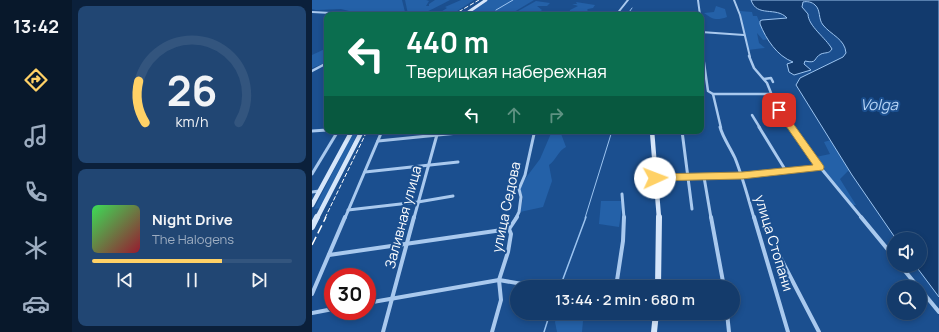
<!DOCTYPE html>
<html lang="en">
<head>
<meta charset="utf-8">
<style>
	body { margin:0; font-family:Manrope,sans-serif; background:#214673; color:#f1f3f6; height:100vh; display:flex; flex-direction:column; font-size:15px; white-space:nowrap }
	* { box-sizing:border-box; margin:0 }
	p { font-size:13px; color:#9dadc1 }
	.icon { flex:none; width:22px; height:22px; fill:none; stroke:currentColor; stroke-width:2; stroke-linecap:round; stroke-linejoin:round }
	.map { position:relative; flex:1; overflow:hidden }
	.side { display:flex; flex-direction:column; gap:6px; padding:6px; background:#0b203b; width:240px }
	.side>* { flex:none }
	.guide { position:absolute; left:12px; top:12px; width:380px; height:122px; border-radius:8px; box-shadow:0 2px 6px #0003,0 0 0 1px #33557e; background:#0b6e4f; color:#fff; overflow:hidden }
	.tools { position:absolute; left:575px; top:232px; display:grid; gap:8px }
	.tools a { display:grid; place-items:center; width:40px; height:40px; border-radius:50%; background:#143b6b; box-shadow:0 2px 6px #0003,0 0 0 1px #33557e; font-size:20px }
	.speed { position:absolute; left:12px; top:268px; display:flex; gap:8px; font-size:20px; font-weight:700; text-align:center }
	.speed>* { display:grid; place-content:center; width:52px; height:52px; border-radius:50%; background:#143b6b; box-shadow:0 2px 6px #0003,0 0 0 1px #33557e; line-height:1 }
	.speed .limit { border:6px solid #d22; background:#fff; color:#111 }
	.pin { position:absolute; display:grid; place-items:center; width:34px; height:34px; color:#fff; margin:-17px; border-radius:8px; box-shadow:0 2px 6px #0006 }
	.me { position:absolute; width:44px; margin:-22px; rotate:88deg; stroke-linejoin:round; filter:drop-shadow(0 0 3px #0008) }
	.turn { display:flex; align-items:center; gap:14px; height:84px; padding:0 16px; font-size:18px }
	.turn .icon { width:52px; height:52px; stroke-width:2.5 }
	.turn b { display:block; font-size:28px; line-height:34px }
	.lanes { display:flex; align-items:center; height:38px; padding:0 16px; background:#0003; justify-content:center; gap:20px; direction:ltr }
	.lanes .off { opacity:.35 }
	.side .card { flex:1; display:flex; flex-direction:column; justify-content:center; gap:6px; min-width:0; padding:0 14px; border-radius:8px; background:#214673 }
	.side .dial { align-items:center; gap:0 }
	.dial svg { height:104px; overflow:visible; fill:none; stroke:#33557e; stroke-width:7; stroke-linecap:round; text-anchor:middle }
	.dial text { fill:#f1f3f6; stroke:none }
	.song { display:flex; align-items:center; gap:12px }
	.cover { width:48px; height:48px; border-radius:6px; background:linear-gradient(135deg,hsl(130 70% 55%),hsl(350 70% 35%)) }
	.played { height:4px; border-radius:2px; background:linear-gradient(90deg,#ffd166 65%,#33557e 65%) }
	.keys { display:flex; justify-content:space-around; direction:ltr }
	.trip { position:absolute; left:198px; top:280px; width:230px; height:40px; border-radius:20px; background:#143b6b; box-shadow:0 2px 6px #0003,0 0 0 1px #33557e; font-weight:600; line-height:40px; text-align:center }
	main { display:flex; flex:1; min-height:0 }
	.tabs { display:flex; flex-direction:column; width:72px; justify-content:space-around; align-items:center; background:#08182b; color:#9dadc1 }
	.tabs .icon { width:28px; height:28px }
	.tabs .on { color:#ffd166 }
	.tabs b { font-size:18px; color:#f1f3f6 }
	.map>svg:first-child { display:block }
</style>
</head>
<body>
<main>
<nav class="tabs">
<b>13:42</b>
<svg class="icon on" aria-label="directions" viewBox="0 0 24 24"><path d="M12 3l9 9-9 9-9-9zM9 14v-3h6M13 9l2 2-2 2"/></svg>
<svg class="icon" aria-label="music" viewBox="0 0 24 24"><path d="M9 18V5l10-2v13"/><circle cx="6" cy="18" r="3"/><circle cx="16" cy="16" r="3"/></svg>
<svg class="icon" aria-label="phone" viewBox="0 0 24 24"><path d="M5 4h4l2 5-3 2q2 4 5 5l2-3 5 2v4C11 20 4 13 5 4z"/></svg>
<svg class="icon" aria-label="climate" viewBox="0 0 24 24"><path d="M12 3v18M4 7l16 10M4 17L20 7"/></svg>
<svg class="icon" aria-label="car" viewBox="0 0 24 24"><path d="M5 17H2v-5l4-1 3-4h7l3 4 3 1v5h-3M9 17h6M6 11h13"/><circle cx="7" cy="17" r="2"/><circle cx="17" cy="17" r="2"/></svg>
</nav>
<section class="side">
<div class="card dial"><svg viewBox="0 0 100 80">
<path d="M14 69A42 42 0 1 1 86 69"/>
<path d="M14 69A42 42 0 0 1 9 37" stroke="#ffd166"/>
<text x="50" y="56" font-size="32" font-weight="700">26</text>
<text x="50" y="72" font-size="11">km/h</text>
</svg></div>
<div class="card">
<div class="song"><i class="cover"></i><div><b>Night Drive</b><p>The Halogens</p></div></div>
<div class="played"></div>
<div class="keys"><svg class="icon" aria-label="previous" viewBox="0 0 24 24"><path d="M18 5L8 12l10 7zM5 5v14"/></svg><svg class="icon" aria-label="pause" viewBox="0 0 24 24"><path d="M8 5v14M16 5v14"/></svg><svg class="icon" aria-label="next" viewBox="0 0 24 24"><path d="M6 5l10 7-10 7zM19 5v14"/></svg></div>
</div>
</section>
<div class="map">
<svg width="627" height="332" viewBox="0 0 627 332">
	<rect width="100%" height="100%" fill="#1b4f8f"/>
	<!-- green -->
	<g fill="#2461a8">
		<path d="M0 0H90L93 12 90 14 83 15 37 11 29 9 4 10 0 9Z"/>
		<path d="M93 0H114L117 1 114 6H117V4L123 0H138C127 5 109 18 96 14Z"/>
		<path d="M149 0H162L139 15H124L135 8 133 7Z"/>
		<path d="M176 0H222L197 15H154Z"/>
		<path d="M224 1 238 3 235 6H225L230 10 224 15H199Z"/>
		<path d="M264 2 283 5 281 8 276 9 275 10 277 12 274 11 272 14 257 15 258 10 266 6 260 4H265Z"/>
		<path d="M404 6 413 9 415 17C404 21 400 19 392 13L402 12Z"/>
		<path d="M428 11 440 12 441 16H445C448 24 451 32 457 39L451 40 445 33 447 43 453 48 436 50Z"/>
		<path d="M15 48V62L0 68V55Z"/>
		<path d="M42 131H47L8 208 2 209Z"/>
		<path d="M240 131H248L254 147C246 151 244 160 237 165L240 181 231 207 208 212 211 198 208 189 213 179 228 159Z"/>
		<path d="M519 140 537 170 528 179 544 205H540L512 170 504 157 518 154 512 142Z"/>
		<path d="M289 201H309L310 207 307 227 287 224Z"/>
		<path d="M262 313 266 315 271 321 270 332H245L243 322 246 314Z"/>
	</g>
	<!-- water -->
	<path fill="#123a6d" stroke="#9cc4f0" d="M439 0H627V297L603 265H608V239H584L540 175 484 85 488 78 531 57 534 53C533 39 519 35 511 25 506 19 509 10 503 5 500 2 495 1 491 2L490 7 496 14C496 26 514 38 520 49 517 54 514 52 509 54 501 58 506 64 493 61L492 64 499 70 482 75 477 72 475 64 481 62C465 56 454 39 448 24V21L450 20 475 18C464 6 445 18 439 0Z"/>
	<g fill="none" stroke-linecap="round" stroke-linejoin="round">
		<!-- stream-far1 -->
		<g stroke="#9cc4f0" stroke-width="1">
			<path d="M184 10 201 0"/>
			<path d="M315 15 320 8"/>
			<path d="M273 218 300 131"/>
		</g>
		<!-- stream -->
		<g stroke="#9cc4f0" stroke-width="1.5">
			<path d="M248 287 274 217"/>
			<path d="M232 332 238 313"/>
		</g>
		<!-- street-far3 -->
		<g stroke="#a9c9ee" stroke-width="2">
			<path d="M386 0 388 15"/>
			<path d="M422 0 428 15 438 57"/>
			<path d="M0 12 57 15"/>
			<path d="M304 15 316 0"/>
			<path d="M389 24 392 57"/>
			<path d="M389 32 432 35"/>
		</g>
		<!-- street-far2 -->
		<g stroke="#a9c9ee" stroke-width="2.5">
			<path d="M391 56 396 91 401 94 409 128"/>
			<path d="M437 56 442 68 455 83 463 103 479 128"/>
			<path d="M0 71 15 63"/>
			<path d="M452 79 459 78 461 82"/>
			<path d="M401 94H458"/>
			<path d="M440 115 448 128"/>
		</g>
		<!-- street-far1 -->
		<g stroke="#a9c9ee" stroke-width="3">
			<path d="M408 127C411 138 418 147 423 158 431 178 436 198 442 218"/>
			<path d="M447 127 474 171"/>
			<path d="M478 127 508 167 550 218"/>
			<path d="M0 131 15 130"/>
			<path d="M370 131 380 209"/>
			<path d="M66 141 156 132"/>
			<path d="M53 172 146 162"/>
			<path d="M0 174 26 131"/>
			<path d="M392 177 399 218"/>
			<path d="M343 178 430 176 508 167"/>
			<path d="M0 192 7 191"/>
			<path d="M310 194 312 218"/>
			<path d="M36 210 106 202 141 196"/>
			<path d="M33 218 70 131"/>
			<path d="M102 218 126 131"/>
			<path d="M204 218 207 212 209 197 207 189 213 175 222 134"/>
		</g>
		<!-- street -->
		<g stroke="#a9c9ee" stroke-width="4">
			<path d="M399 217 412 287"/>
			<path d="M442 217 476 332"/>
			<path d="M549 217 582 257"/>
			<path d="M197 229 205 217"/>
			<path d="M17 255 197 229"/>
			<path d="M467 255 507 332"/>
			<path d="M588 265 606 287"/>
			<path d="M304 287 311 241 312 217"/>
			<path d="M608 289 627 312"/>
			<path d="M0 294 33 217"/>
			<path d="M55 303 187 280 228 287"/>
			<path d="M0 313 21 309"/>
			<path d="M415 313 417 332"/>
			<path d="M71 332 102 217"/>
			<path d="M180 332 189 300 187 280 196 252 199 234 197 229"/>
		</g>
		<!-- secondary-far2 -->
		<path stroke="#d6e6fa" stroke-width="3" d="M152 15 174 0"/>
		<!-- secondary-far1 -->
		<g stroke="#d6e6fa" stroke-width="4.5">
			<path d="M340 131 347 218"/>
			<path d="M0 205 40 131"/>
			<path d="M5 218 50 131"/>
		</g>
		<!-- secondary -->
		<g stroke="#d6e6fa" stroke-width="6">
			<path d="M0 227 5 217"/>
			<path d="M346 287 347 217"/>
			<path d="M342 332 344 313"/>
		</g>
		<!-- rail-far1 -->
		<g stroke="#fff" stroke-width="1" stroke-dasharray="4.5 2" stroke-linecap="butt">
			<path d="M141 15 167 0"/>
			<path d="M13 218 55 131"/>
		</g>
		<!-- rail -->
		<path stroke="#fff" stroke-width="1.5" stroke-dasharray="9 4" stroke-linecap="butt" d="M0 245 14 217"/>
	</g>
	<!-- route -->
	<path fill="#ffd166" stroke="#a68842" d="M464 108H470L511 165 512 167 511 170 430 179 339 181 338 178 343 174 430 172 501 165 463 110Z"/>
	<g text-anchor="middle" stroke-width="4" stroke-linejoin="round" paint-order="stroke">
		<!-- street labels -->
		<g font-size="14" fill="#fff" stroke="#1b4f8f">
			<text transform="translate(194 207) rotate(-78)" y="5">улица Седова</text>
			<text transform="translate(91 217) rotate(-75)" y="5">Заливная улица</text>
			<text transform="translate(462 243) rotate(73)" y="5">улица Стопани</text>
		</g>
		<!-- water labels -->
		<g font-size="15" font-style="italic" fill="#b5d3f5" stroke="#1b4f8f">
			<text x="567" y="110">Volga</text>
		</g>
	</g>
</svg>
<div class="tools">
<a><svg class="icon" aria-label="sound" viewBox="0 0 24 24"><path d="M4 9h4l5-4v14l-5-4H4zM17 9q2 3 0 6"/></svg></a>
<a><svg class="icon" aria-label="search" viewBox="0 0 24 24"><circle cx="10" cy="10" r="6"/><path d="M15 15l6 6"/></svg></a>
</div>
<div class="speed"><div class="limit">30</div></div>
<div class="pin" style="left:467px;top:110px;background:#d93025"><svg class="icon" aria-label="arrive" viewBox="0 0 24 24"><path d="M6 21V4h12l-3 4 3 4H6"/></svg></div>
<svg class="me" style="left:343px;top:178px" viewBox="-20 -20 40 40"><circle r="19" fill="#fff"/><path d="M0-13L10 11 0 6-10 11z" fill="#ffd166"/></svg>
<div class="trip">13:44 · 2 min · 680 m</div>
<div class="guide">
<div class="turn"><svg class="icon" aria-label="left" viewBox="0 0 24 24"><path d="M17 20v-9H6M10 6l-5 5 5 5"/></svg><div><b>440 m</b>Тверицкая набережная</div></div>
<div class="lanes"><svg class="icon" aria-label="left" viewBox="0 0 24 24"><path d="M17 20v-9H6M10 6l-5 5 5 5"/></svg><svg class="icon off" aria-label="ahead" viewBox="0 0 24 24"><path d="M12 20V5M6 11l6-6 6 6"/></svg><svg class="icon off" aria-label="right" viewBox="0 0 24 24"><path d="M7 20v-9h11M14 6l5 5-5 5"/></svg></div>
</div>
</div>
</main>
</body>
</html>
